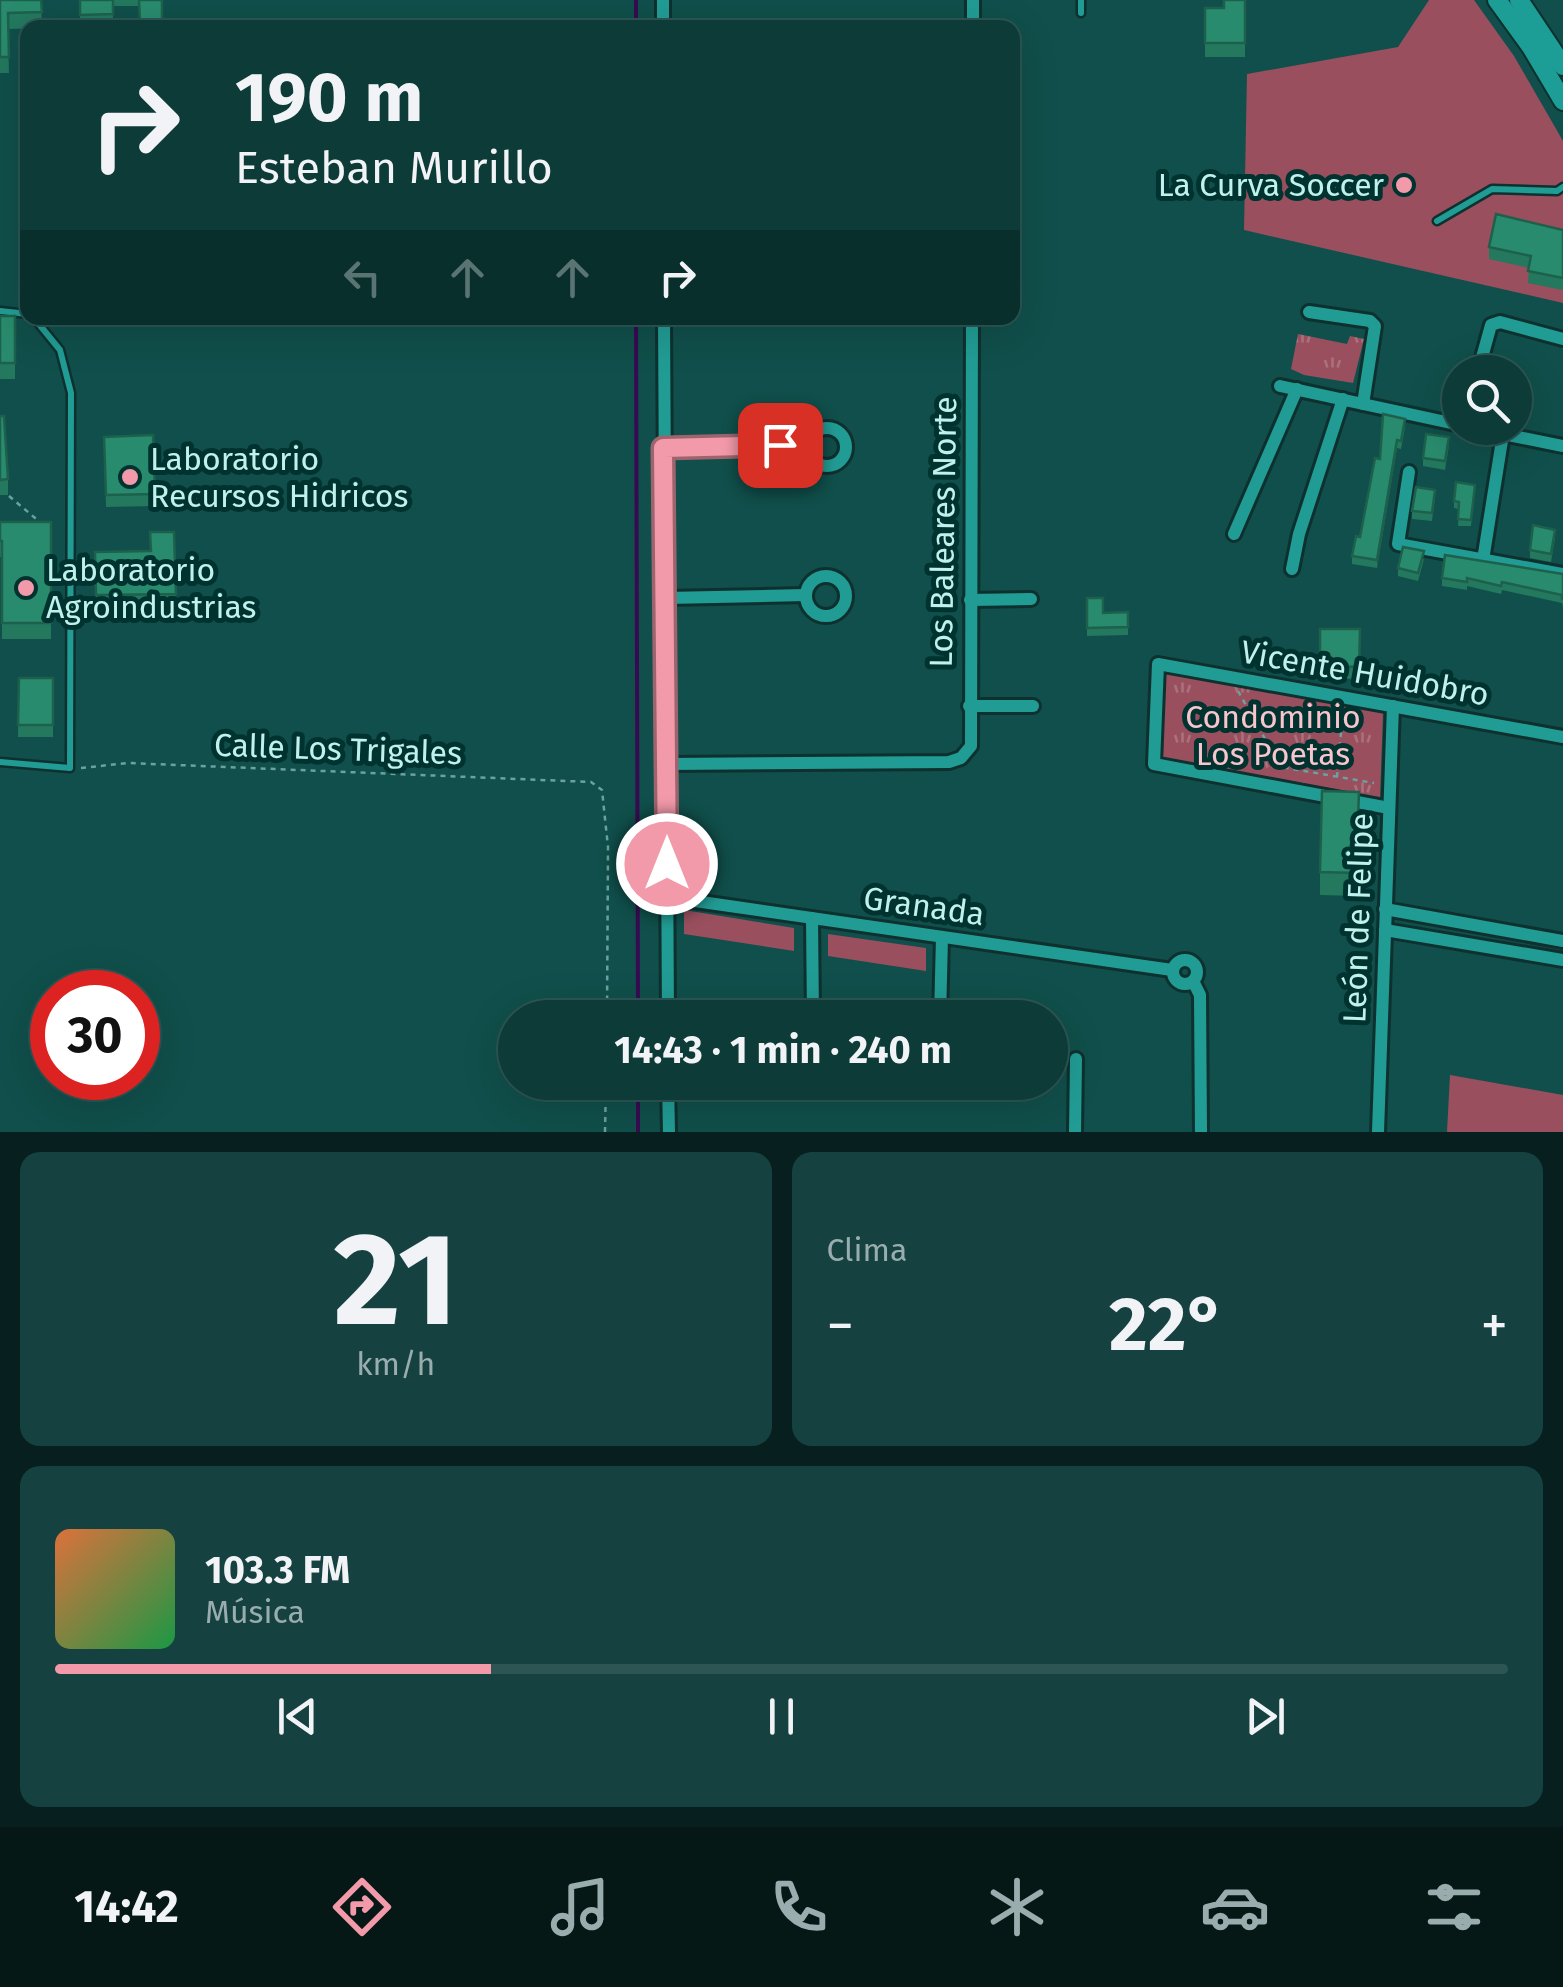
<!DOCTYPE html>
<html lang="es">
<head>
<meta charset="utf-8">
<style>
	body { margin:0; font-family:"Fira Sans",sans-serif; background:#154240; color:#f1f3f6; height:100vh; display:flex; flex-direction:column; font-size:38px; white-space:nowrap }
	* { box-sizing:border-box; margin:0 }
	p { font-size:32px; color:#9aadae }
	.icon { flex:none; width:55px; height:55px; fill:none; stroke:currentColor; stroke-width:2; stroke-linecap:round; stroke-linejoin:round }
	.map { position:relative; height:1132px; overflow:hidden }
	.drawer { display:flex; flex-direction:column; gap:20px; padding:20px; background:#07201f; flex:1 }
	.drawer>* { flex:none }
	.banner { position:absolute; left:20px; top:20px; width:1000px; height:305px; border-radius:20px; box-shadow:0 10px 40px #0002,0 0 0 2px #2c5553; background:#0c3b38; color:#f1f3f6; overflow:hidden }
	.buttons { position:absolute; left:1442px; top:355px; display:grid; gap:20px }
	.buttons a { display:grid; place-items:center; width:90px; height:90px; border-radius:50%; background:#0c3b38; box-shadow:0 10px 40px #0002,0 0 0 2px #2c5553; font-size:50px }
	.speed { position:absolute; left:30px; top:970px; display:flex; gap:20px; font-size:50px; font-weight:700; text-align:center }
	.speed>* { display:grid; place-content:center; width:130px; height:130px; border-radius:50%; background:#0c3b38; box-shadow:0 10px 40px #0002,0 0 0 2px #2c5553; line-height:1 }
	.speed .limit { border:15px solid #d22; background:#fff; color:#111 }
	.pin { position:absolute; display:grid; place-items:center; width:85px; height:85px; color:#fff; margin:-42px; border-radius:20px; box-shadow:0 5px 15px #0006 }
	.me { position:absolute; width:110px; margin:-55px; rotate:0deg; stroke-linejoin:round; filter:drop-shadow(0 0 8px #0008) }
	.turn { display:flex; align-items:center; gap:35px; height:210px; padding:0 50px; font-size:45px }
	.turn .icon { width:130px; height:130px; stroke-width:2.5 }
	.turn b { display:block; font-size:70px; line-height:85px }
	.lanes { display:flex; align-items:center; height:95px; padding:0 50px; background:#0003; justify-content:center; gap:50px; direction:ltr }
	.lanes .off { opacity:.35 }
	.big { font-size:75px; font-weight:700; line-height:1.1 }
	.drawer .tile { flex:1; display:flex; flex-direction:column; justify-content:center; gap:15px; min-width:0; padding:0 35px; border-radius:20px; background:#154240 }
	.drawer .dial { align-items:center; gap:0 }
	.dial b { font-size:130px; line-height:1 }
	.song { display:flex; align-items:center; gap:30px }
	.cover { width:120px; height:120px; border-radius:15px; background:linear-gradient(135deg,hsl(20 70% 55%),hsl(140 70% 35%)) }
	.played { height:10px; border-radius:5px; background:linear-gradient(90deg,#f39aaa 30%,#2c5553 30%) }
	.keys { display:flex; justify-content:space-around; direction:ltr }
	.heat { display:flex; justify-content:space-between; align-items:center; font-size:55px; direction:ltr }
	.drawer .tiles { flex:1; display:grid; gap:20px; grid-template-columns:1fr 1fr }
	.tile:last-child { grid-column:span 2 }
	.trip { position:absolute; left:498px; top:1000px; width:570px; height:100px; border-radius:50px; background:#0c3b38; box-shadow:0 10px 40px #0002,0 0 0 2px #2c5553; font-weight:700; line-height:100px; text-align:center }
	.menu { display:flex; height:160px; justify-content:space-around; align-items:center; background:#051816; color:#9aadae }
	.menu .icon { width:70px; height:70px }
	.menu .current { color:#f39aaa }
	.menu b { font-size:45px; color:#f1f3f6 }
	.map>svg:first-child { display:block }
</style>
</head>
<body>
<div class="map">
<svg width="1563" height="1132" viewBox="0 0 1563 1132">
	<defs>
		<pattern id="park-tufts" width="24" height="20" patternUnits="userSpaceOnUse" patternTransform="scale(2.5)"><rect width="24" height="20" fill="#994f5e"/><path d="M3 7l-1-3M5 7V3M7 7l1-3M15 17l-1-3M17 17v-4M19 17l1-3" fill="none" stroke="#aa717d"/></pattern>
	</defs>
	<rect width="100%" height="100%" fill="#104f4b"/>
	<!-- grass -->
	<g fill="#994f5e">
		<path d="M1429 0H1474L1514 56 1563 141V303L1244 230 1247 74 1398 47Z"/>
		<path d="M684 910 794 928V951L684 934Z"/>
		<path d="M828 934 926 948V971L828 956Z"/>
		<path d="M1450 1075 1563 1095V1132H1447Z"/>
	</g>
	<!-- park -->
	<g fill="url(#park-tufts)">
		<path d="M1298 334 1347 344 1350 336 1364 339 1353 383 1304 375 1291 369Z"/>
		<path d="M1164 673 1383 713 1380 797 1163 758Z"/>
	</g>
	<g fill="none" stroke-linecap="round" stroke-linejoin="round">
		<!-- stream -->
		<g stroke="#370b51" stroke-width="4">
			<path d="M636 0V28"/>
			<path d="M636 318 638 1018"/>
			<path d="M638 1082V1132"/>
		</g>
		<!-- service casing -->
		<g stroke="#0e312f" stroke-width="11">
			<g id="service">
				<path d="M1081 0V13"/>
				<path d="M1437 221 1492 189 1557 191 1563 187"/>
				<path d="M0 311 28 314"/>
				<path d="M0 762 70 768 71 393 60 350 34 318"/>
			</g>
		</g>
		<!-- minor casing -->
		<g stroke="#0e312f" stroke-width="18">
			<g id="minor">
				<path d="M663 0V28"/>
				<path d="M973 28V0"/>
				<path d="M1309 312 1370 321 1375 326 1363 404"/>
				<path d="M664 318 668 1018"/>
				<path d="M1478 372 1491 325 1500 322 1563 339"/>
				<path d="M1280 386 1460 425"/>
				<circle cx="827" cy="447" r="19"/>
				<path d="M1473 428 1563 446"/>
				<path d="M663 447 807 446"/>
				<path d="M1409 472 1398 544 1563 574"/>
				<path d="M1234 534 1297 389"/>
				<path d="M1483 560 1503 434"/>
				<path d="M1292 569 1299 534 1343 399"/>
				<circle cx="826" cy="596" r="20"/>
				<path d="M666 598 806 595"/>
				<path d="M970 600 1031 599"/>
				<path d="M969 706H1033"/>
				<path d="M667 764 949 762 961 758 971 746 972 318"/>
				<path d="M1389 808 1154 764 1158 664 1563 737"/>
				<path d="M667 897 1172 970"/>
				<path d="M1385 909 1563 941"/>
				<path d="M812 918 813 1018"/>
				<path d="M1385 930 1563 960"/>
				<circle cx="1185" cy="972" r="12"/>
				<path d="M1193 981 1200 995 1201 1132"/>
				<path d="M940 1018 942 937"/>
				<path d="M668 1082 669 1132"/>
				<path d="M1075 1132 1076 1059"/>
				<path d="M1378 1132 1393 706"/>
			</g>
		</g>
		<!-- secondary casing -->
		<g stroke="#0e312f" stroke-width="22">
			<g id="secondary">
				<path d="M1497 0 1531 47 1563 101"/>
				<path d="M1519 0 1563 66"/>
			</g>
		</g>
		<!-- path -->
		<g stroke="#6aa29e" stroke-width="2.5" stroke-dasharray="5 5" stroke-linecap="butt">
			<path d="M9 496 41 523"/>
			<path d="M82 557 95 568"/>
			<path d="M1238 691 1281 767 1374 783"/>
			<path d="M81 768 128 763 591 782 602 790 608 847 607 1018"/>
			<path d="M1337 777 1343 710"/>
			<path d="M605 1132 606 1082"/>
		</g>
		<!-- service -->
		<use href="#service" stroke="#219c94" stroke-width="6"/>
		<!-- minor -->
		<use href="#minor" stroke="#219c94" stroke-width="12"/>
		<!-- secondary -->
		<use href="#secondary" stroke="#1c9e96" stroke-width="18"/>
	</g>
	<!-- wall -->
	<g fill="#23785e">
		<path d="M0 0H41L42 28 8 29 9 73H0Z"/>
		<path d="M80 0H162V28H140L139 6H113V28H80Z"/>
		<path d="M1245 0V57H1205V8H1224Z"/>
		<path d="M1563 230V290L1528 283 1529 268 1489 259V247Z"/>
		<rect x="0" y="316" width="15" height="63"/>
		<path d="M0 416 8 479V495H0Z"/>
		<path d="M1405 427 1401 449 1397 448 1377 568 1352 564V556L1360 537 1380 459Z"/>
		<path d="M104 437 155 494V506L106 507Z"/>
		<path d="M1449 445 1445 470 1423 466V458Z"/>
		<path d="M1475 485 1471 526H1458L1459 509 1454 508V501Z"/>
		<path d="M1435 498 1432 521 1412 519V511Z"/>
		<path d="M0 522H51V639H2V557H0Z"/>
		<path d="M174 532 176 609 96 611 95 552 150 551Z"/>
		<path d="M1555 538 1551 562 1530 558V550Z"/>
		<path d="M1424 559 1418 581 1398 576V568Z"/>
		<path d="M1563 574V607L1562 603 1502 590 1501 594 1467 586V590L1442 586V578Z"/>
		<path d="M1087 598 1103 613 1128 612V635L1087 636Z"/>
		<path d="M1320 629H1360L1359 679 1320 678Z"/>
		<path d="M19 678H53V737H18Z"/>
		<path d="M1359 816 1356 896 1320 895V872Z"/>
	</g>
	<!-- shaded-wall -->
	<path fill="#1d614c" d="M1397 440V448L1377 568V560Z"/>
	<!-- building -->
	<g fill="#298b6d" stroke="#1d614c" stroke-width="2.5">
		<path d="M0 0H41L42 12 8 13 9 57H0Z"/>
		<path d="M80 0H113V14L80 15Z"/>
		<path d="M139 0H162V22H140Z"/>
		<path d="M1224 0H1245V43H1205V8H1224Z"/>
		<path d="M1496 214 1563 230V278L1528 271 1531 256 1489 247Z"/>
		<rect x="0" y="316" width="15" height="47"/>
		<path d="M1383 414 1405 419 1401 441 1397 440 1377 560 1352 556 1356 536 1360 537 1375 458 1380 459Z"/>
		<path d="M0 416H4L8 479 0 480Z"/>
		<path d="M1426 434 1449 437 1445 461 1423 458Z"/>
		<path d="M153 435 155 494 106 495 104 437Z"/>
		<path d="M1456 482 1475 485 1471 520 1458 519 1459 502 1454 501Z"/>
		<path d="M1416 487 1435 490 1432 513 1412 511Z"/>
		<path d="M0 522H51V623H2V541H0Z"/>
		<path d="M1533 525 1555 530 1551 554 1530 550Z"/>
		<path d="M150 532H174L176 594 96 595 95 552 151 551Z"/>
		<path d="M1403 547 1424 551 1418 573 1398 568Z"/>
		<path d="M1445 555 1563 574V599H1562V595L1502 582 1501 586 1467 578V582L1442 578Z"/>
		<path d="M1087 598H1103V613L1128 612V627L1087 628Z"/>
		<path d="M1320 629H1360L1359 667 1320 666Z"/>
		<path d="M19 678H53V725H18Z"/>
		<path d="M1322 791 1359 792 1356 873 1320 872Z"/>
	</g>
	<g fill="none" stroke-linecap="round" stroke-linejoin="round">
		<!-- route casing -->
		<g stroke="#9e646e" stroke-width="25">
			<path id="route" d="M667 864 663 448 780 445"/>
		</g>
		<!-- route -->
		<use href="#route" stroke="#f39aaa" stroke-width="18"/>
	</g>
	<!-- markers -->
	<g fill="#f39aaa" stroke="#003330" stroke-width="4">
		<circle cx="1404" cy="185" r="10"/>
		<circle cx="130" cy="477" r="10"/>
		<circle cx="26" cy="588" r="10"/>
	</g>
	<g text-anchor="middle" stroke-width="10" stroke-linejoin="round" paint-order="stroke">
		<!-- poi labels -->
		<g font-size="32" fill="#c0f1ec" stroke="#003330" text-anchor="start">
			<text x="1384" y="196" text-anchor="end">La Curva Soccer</text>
			<text x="150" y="470">Laboratorio<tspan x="150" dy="37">Recursos Hidricos</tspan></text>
			<text x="46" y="581">Laboratorio<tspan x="46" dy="37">Agroindustrias</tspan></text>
		</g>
		<!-- street labels -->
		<g font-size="32" fill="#c0f1ec" stroke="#003330">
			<text transform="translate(943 532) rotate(-89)" y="11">Los Baleares Norte</text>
			<text transform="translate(1365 673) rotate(10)" y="11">Vicente Huidobro</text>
			<text transform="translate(338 749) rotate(2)" y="11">Calle Los Trigales</text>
			<text transform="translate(924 906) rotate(8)" y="11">Granada</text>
			<text transform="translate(1358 918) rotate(-88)" y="11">León de Felipe</text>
		</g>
		<!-- park labels -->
		<g font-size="32" fill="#f8c5cd" stroke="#003330">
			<text x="1273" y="728">Condominio<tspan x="1273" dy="37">Los Poetas</tspan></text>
		</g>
	</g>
</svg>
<div class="buttons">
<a><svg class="icon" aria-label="search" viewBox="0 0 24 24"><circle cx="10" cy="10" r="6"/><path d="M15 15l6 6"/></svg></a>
</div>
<div class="speed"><div class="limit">30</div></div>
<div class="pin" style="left:780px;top:445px;background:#d93025"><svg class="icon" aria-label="arrive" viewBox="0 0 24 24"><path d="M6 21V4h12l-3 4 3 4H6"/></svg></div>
<svg class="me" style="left:667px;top:864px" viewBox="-20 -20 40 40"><circle r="17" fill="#f39aaa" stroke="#fff" stroke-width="3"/><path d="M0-11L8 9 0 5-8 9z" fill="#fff"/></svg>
<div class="trip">14:43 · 1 min · 240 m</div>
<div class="banner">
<div class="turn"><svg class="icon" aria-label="right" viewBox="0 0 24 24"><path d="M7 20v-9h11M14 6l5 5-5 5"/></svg><div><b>190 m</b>Esteban Murillo</div></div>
<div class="lanes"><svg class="icon off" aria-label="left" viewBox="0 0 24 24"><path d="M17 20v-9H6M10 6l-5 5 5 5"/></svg><svg class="icon off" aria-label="ahead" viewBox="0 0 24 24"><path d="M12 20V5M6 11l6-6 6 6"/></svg><svg class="icon off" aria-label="ahead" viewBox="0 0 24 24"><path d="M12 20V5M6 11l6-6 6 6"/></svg><svg class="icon" aria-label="right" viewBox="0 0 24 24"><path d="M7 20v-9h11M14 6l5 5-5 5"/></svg></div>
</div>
</div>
<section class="drawer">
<div class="tiles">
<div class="tile dial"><b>21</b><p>km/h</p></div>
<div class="tile"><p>Clima</p>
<div class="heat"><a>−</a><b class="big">22°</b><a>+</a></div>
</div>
<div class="tile">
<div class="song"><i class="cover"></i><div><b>103.3 FM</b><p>Música</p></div></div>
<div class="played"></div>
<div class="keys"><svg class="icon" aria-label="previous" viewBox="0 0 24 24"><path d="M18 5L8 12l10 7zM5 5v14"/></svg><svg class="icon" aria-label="pause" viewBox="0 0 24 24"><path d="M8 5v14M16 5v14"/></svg><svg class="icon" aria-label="next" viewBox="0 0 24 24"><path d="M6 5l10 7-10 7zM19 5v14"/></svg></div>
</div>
</div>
</section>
<nav class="menu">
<b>14:42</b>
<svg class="icon current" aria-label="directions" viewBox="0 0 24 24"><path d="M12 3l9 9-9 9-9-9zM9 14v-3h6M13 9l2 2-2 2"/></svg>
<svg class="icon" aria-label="music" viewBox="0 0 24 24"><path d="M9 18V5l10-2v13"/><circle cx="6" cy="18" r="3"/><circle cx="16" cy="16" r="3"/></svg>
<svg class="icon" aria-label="phone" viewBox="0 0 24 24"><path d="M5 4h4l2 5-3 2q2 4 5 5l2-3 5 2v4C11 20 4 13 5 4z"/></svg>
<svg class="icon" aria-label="climate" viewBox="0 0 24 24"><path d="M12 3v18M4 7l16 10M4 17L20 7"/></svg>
<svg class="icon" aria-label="car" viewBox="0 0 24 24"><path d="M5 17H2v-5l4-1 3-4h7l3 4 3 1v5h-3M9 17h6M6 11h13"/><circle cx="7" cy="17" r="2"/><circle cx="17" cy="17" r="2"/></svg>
<svg class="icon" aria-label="filters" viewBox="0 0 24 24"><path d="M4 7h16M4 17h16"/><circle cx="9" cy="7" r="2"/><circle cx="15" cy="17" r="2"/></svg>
</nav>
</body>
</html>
